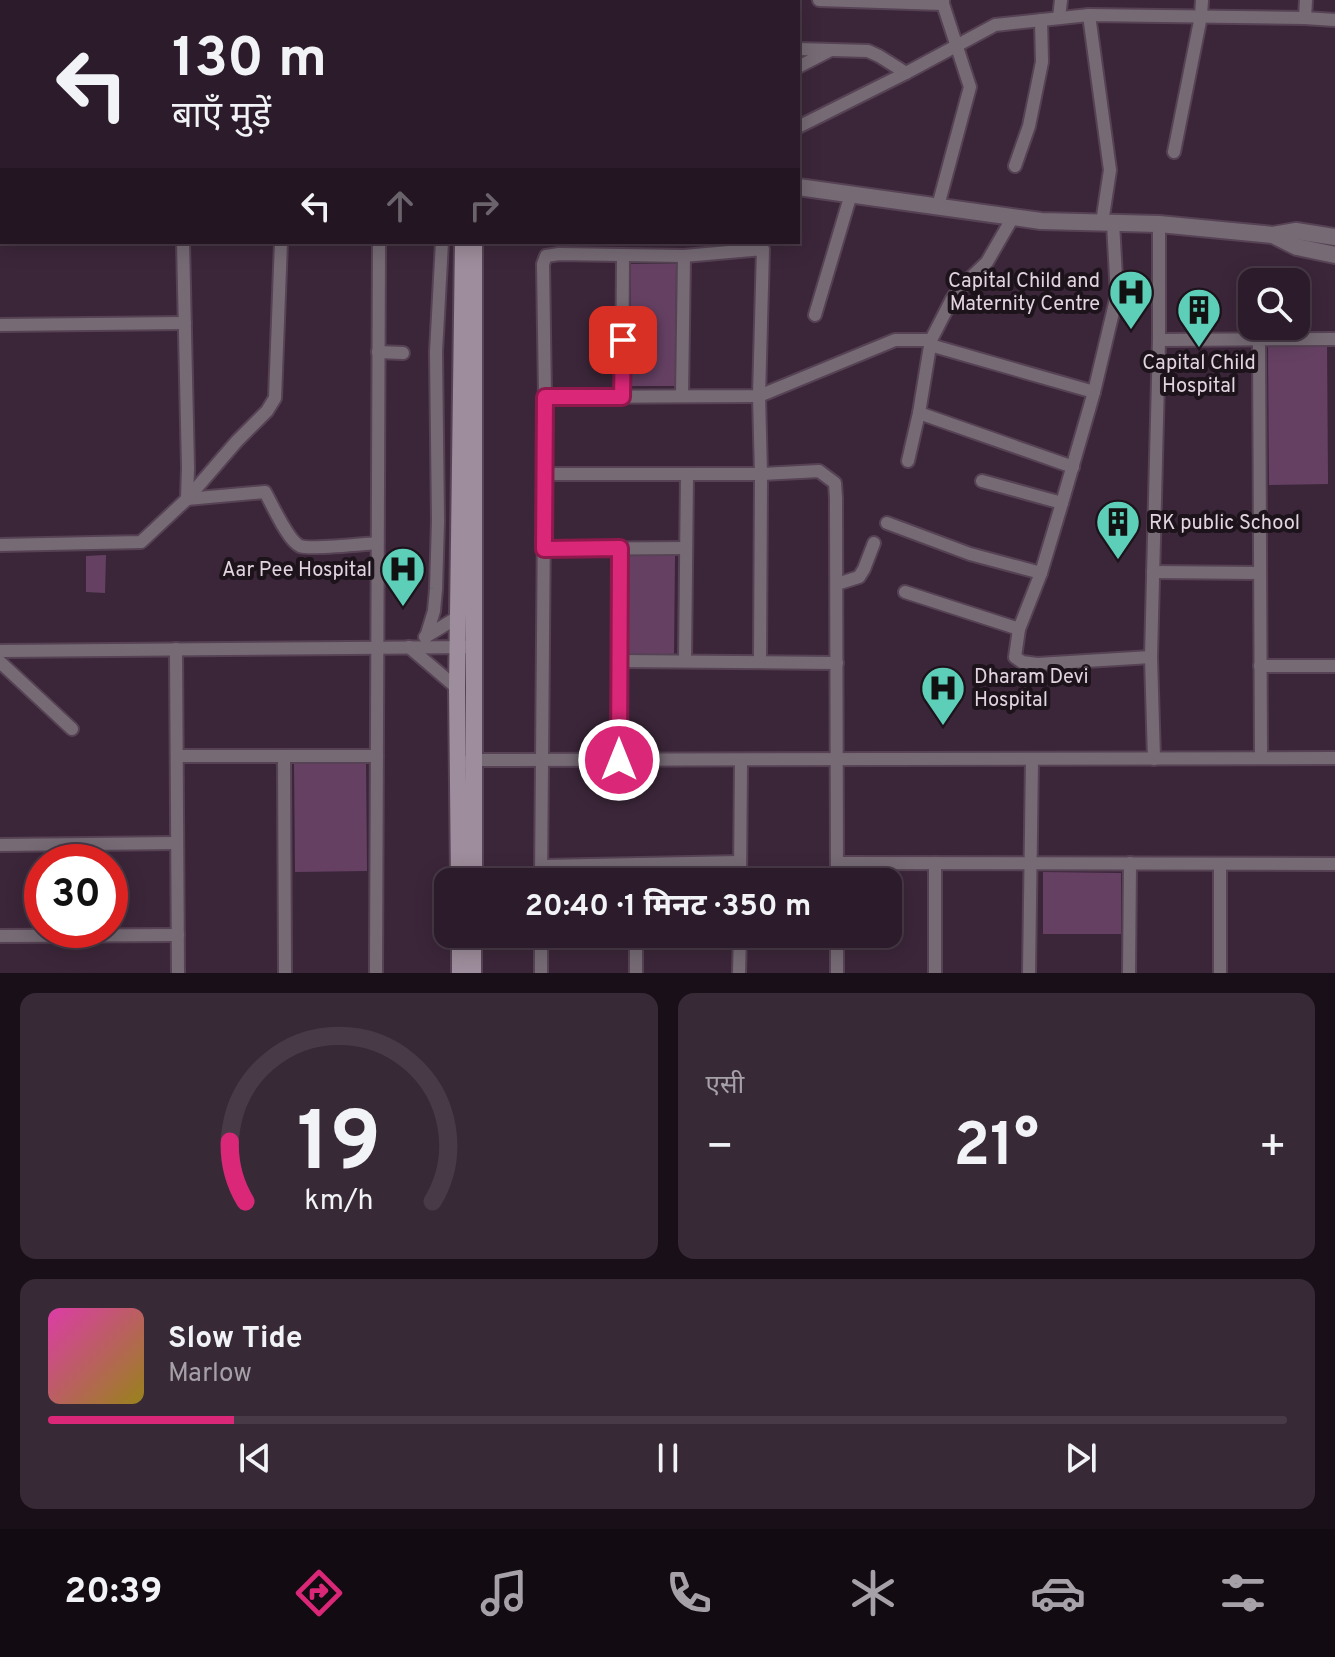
<!DOCTYPE html>
<html lang="hi">
<head>
<meta charset="utf-8">
<style>
	body { margin:0; font-family:Overpass,"Noto Sans Devanagari",sans-serif; background:#382937; color:#f1f3f6; height:100vh; display:flex; flex-direction:column; font-size:30px; white-space:nowrap }
	* { box-sizing:border-box; margin:0 }
	p { font-size:26px; color:#a6a1a9 }
	.icon { flex:none; width:44px; height:44px; fill:none; stroke:currentColor; stroke-width:2; stroke-linecap:round; stroke-linejoin:round }
	.map { position:relative; height:973px; overflow:hidden }
	.side { display:flex; flex-direction:column; gap:20px; padding:20px; background:#180f18; flex:1 }
	.side>* { flex:none }
	.top-card { position:absolute; left:0px; top:0px; width:800px; height:244px; box-shadow:0 4px 20px #0003,0 0 0 2px #483a47; background:#2c1c2b; color:#f1f3f6; overflow:hidden }
	.tools { position:absolute; left:1238px; top:268px; display:grid; gap:16px }
	.tools a { display:grid; place-items:center; width:72px; height:72px; border-radius:16px; background:#2c1c2b; box-shadow:0 4px 20px #0003,0 0 0 2px #483a47; font-size:40px }
	.speed { position:absolute; left:24px; top:844px; display:flex; gap:16px; font-size:40px; font-weight:700; text-align:center }
	.speed>* { display:grid; place-content:center; width:104px; height:104px; border-radius:50%; background:#2c1c2b; box-shadow:0 4px 20px #0003,0 0 0 2px #483a47; line-height:1 }
	.speed .limit { border:12px solid #d22; background:#fff; color:#111 }
	.pin { position:absolute; display:grid; place-items:center; width:68px; height:68px; color:#fff; margin:-34px; border-radius:16px; box-shadow:0 4px 12px #0006 }
	.me { position:absolute; width:88px; margin:-44px; rotate:0deg; stroke-linejoin:round; filter:drop-shadow(0 0 6px #0008) }
	.turn { display:flex; align-items:center; gap:28px; height:168px; padding:0 40px; font-size:36px }
	.turn .icon { width:104px; height:104px; stroke-width:2.5 }
	.turn b { display:block; font-size:56px; line-height:68px }
	.lanes { display:flex; align-items:center; height:76px; padding:0 40px; background:#0003; justify-content:center; gap:40px; direction:ltr }
	.lanes .off { opacity:.35 }
	.big { font-size:60px; font-weight:700; line-height:1.1 }
	.side .tile { flex:1; display:flex; flex-direction:column; justify-content:center; gap:12px; min-width:0; padding:0 28px; border-radius:16px; background:#382937 }
	.side .dial { align-items:center; gap:0 }
	.dial svg { height:208px; overflow:visible; fill:none; stroke:#483a47; stroke-width:7; stroke-linecap:round; text-anchor:middle }
	.dial text { fill:#f1f3f6; stroke:none }
	.song { display:flex; align-items:center; gap:24px }
	.cover { width:96px; height:96px; border-radius:12px; background:linear-gradient(135deg,hsl(320 70% 55%),hsl(50 70% 35%)) }
	.played { height:8px; border-radius:4px; background:linear-gradient(90deg,#db2777 15%,#483a47 15%) }
	.keys { display:flex; justify-content:space-around; direction:ltr }
	.heat { display:flex; justify-content:space-between; align-items:center; font-size:44px; direction:ltr }
	.side .tiles { flex:1; display:grid; gap:20px; grid-template-columns:1fr 1fr }
	.tile:last-child { grid-column:span 2 }
	.trip { position:absolute; left:434px; top:868px; width:468px; height:80px; border-radius:16px; background:#2c1c2b; box-shadow:0 4px 20px #0003,0 0 0 2px #483a47; font-weight:700; line-height:80px; text-align:center }
	.tab-bar { display:flex; height:128px; justify-content:space-around; align-items:center; background:#120b11; color:#a6a1a9 }
	.tab-bar .icon { width:56px; height:56px }
	.tab-bar .on { color:#db2777 }
	.tab-bar b { font-size:36px; color:#f1f3f6 }
	.map>svg:first-child { display:block }
</style>
</head>
<body>
<div class="map">
<svg width="1335" height="973" viewBox="0 0 1335 973">
	<rect width="100%" height="100%" fill="#3b2639"/>
	<!-- green -->
	<g fill="#654063">
		<path d="M631 264H676L675 386H631Z"/>
		<path d="M1327 345 1328 484 1269 485 1268 346Z"/>
		<path d="M628 554H675L674 654H627Z"/>
		<path d="M106 555 105 593 86 592V556Z"/>
		<path d="M294 763H366L367 871 295 872Z"/>
		<path d="M1043 872 1121 873V934H1043Z"/>
	</g>
	<g fill="none" stroke-linecap="round" stroke-linejoin="round">
		<!-- minor casing -->
		<g stroke="#564254" stroke-width="16">
			<g id="minor">
				<path d="M80 0V2"/>
				<path d="M228 0V2"/>
				<path d="M819 0 943 4"/>
				<path d="M12 2V0"/>
				<path d="M273 2V0"/>
				<path d="M507 2 514 0"/>
				<path d="M528 2V0"/>
				<path d="M0 12H2"/>
				<path d="M1089 15 1110 170 1102 223"/>
				<path d="M1059 18 1061 0"/>
				<path d="M1305 18 1306 0"/>
				<path d="M798 49 868 51 879 56 906 73"/>
				<path d="M798 67 831 50"/>
				<path d="M798 127 906 73 995 25 1089 15 1305 18 1335 20"/>
				<path d="M1174 152 1201 16 1202 0"/>
				<path d="M1015 166 1029 126 1042 62 1041 20"/>
				<path d="M938 206 970 87 943 4V0"/>
				<path d="M1113 223 1117 295 1094 392 1062 503 1041 573 1019 629 1015 657 1022 662 1037 664 1151 657"/>
				<path d="M183 242 188 468 187 499 265 492C272 504 288 541 300 546 311 550 363 544 377 543"/>
				<path d="M815 315 851 194"/>
				<path d="M0 325 185 323"/>
				<path d="M1259 339 1261 758"/>
				<path d="M1159 340 1335 339"/>
				<path d="M930 345 1094 392"/>
				<path d="M378 352 403 353"/>
				<path d="M682 396 684 256"/>
				<path d="M545 397 759 396 895 340H931"/>
				<path d="M622 397 623 256"/>
				<path d="M919 413 1073 467"/>
				<path d="M908 461 919 413 931 340 952 299 960 288 987 262 1013 217"/>
				<path d="M544 474H761L819 471 835 483 836 498 837 882"/>
				<path d="M982 481 1062 503"/>
				<path d="M887 523 970 554 1041 573"/>
				<path d="M0 545 141 542 187 499 237 441 267 411 275 398 281 242"/>
				<path d="M544 549 686 548"/>
				<path d="M1153 572 1260 573"/>
				<path d="M837 584 859 577 864 569 874 543"/>
				<path d="M905 592 1019 629"/>
				<path d="M425 637 458 617"/>
				<path d="M426 637 434 611 436 589 438 521 436 352 442 242"/>
				<path d="M409 647 457 688"/>
				<path d="M176 649 178 973"/>
				<path d="M0 651 474 647"/>
				<path d="M620 661 837 663"/>
				<path d="M685 661 687 474"/>
				<path d="M0 662 72 729"/>
				<path d="M1260 666H1335"/>
				<path d="M177 756H377"/>
				<path d="M284 756 285 973"/>
				<path d="M1154 759 1151 657 1159 340V224"/>
				<path d="M619 760 620 548"/>
				<path d="M466 762 474 760 1335 758"/>
				<path d="M0 845 177 843"/>
				<path d="M837 863 1335 864"/>
				<path d="M935 863V973"/>
				<path d="M542 866 740 862"/>
				<path d="M541 882 545 397 543 264 546 256 559 254 684 256 763 249 759 396 761 474 760 662"/>
				<path d="M637 882 638 864"/>
				<path d="M740 882 741 760"/>
				<path d="M837 934V973"/>
				<path d="M0 936 178 935"/>
				<path d="M376 973 379 242"/>
				<path d="M541 973V934"/>
				<path d="M636 973V934"/>
				<path d="M739 973 740 934"/>
				<path d="M1029 973 1032 760"/>
				<path d="M1129 973 1130 863"/>
				<path d="M1220 973V864"/>
			</g>
		</g>
		<!-- tertiary casing -->
		<g stroke="#564254" stroke-width="20">
			<g id="tertiary">
				<path d="M0 57H2"/>
				<path d="M798 187 1041 221 1159 224 1273 235 1296 231 1335 237"/>
				<path d="M1273 235 1297 247 1335 255"/>
			</g>
		</g>
		<!-- secondary casing -->
		<g stroke="#564254" stroke-width="20">
			<g id="secondary">
				<path d="M463 0V2"/>
				<path d="M474 0V2"/>
				<path d="M459 882 457 688 463 242"/>
				<path d="M474 882V242"/>
				<path d="M460 934V973"/>
				<path d="M473 973V934"/>
			</g>
		</g>
		<!-- minor -->
		<use href="#minor" stroke="#766b75" stroke-width="12"/>
		<!-- tertiary -->
		<use href="#tertiary" stroke="#766b75" stroke-width="16"/>
		<!-- secondary -->
		<use href="#secondary" stroke="#9e8d9c" stroke-width="16"/>
	</g>
	<g fill="none" stroke-linecap="round" stroke-linejoin="round">
		<!-- route casing -->
		<g stroke="#8e194d" stroke-width="20">
			<path id="route" d="M619 760 620 548 544 549 545 397H622L623 340"/>
		</g>
		<!-- route -->
		<use href="#route" stroke="#db2777" stroke-width="14"/>
	</g>
	<!-- icons -->
	<defs>
		<g id="hospital-pin" transform="scale(2.3)"><path d="M0 17L-7.5 6A9.5 9.5 0 1 1 7.5 6Z" fill="#5dceb8" stroke="#1c131b"/><path d="M-5-5h3v3.5h4V-5h3V5h-3V1.5h-4V5h-3Z" fill="#111"/></g>
		<g id="building-pin" transform="scale(2.3)"><path d="M0 17L-7.5 6A9.5 9.5 0 1 1 7.5 6Z" fill="#5dceb8" stroke="#1c131b"/><path d="M-4-6H4V6H1V3H-1V6H-4ZM-2.5-4.3h1.7v1.8h-1.7ZM.8-4.3h1.7v1.8H.8ZM-2.5-1h1.7V.8h-1.7ZM.8-1h1.7V.8H.8Z" fill="#111"/></g>
	</defs>
	<g fill-rule="evenodd">
		<use href="#hospital-pin" x="1131" y="292"/>
		<use href="#building-pin" x="1199" y="310"/>
		<use href="#building-pin" x="1118" y="522"/>
		<use href="#hospital-pin" x="403" y="569"/>
		<use href="#hospital-pin" x="943" y="688"/>
	</g>
	<g text-anchor="middle" stroke-width="8" stroke-linejoin="round" paint-order="stroke">
		<!-- poi labels -->
		<g font-size="20" fill="#e2d5e1" stroke="#1c131b" text-anchor="end">
			<text x="1100" y="287">Capital Child and<tspan x="1100" dy="23">Maternity Centre</tspan></text>
			<text x="1199" y="369" text-anchor="middle">Capital Child<tspan x="1199" dy="23">Hospital</tspan></text>
			<text x="1149" y="529" text-anchor="start">RK public School</text>
			<text x="372" y="576">Aar Pee Hospital</text>
			<text x="974" y="683" text-anchor="start">Dharam Devi<tspan x="974" dy="23">Hospital</tspan></text>
		</g>
	</g>
</svg>
<div class="tools">
<a><svg class="icon" aria-label="search" viewBox="0 0 24 24"><circle cx="10" cy="10" r="6"/><path d="M15 15l6 6"/></svg></a>
</div>
<div class="speed"><div class="limit">30</div></div>
<div class="pin" style="left:623px;top:340px;background:#d93025"><svg class="icon" aria-label="arrive" viewBox="0 0 24 24"><path d="M6 21V4h12l-3 4 3 4H6"/></svg></div>
<svg class="me" style="left:619px;top:760px" viewBox="-20 -20 40 40"><circle r="17" fill="#db2777" stroke="#fff" stroke-width="3"/><path d="M0-11L8 9 0 5-8 9z" fill="#fff"/></svg>
<div class="trip">20:40 · 1 मिनट · 350 m</div>
<div class="top-card">
<div class="turn"><svg class="icon" aria-label="left" viewBox="0 0 24 24"><path d="M17 20v-9H6M10 6l-5 5 5 5"/></svg><div><b>130 m</b>बाएँ मुड़ें</div></div>
<div class="lanes"><svg class="icon" aria-label="left" viewBox="0 0 24 24"><path d="M17 20v-9H6M10 6l-5 5 5 5"/></svg><svg class="icon off" aria-label="ahead" viewBox="0 0 24 24"><path d="M12 20V5M6 11l6-6 6 6"/></svg><svg class="icon off" aria-label="right" viewBox="0 0 24 24"><path d="M7 20v-9h11M14 6l5 5-5 5"/></svg></div>
</div>
</div>
<section class="side">
<div class="tiles">
<div class="tile dial"><svg viewBox="0 0 100 80">
<path d="M14 69A42 42 0 1 1 86 69"/>
<path d="M14 69A42 42 0 0 1 8 46" stroke="#db2777"/>
<text x="50" y="56" font-size="32" font-weight="700">19</text>
<text x="50" y="72" font-size="11">km/h</text>
</svg></div>
<div class="tile"><p>एसी</p>
<div class="heat"><a>−</a><b class="big">21°</b><a>+</a></div>
</div>
<div class="tile">
<div class="song"><i class="cover"></i><div><b>Slow Tide</b><p>Marlow</p></div></div>
<div class="played"></div>
<div class="keys"><svg class="icon" aria-label="previous" viewBox="0 0 24 24"><path d="M18 5L8 12l10 7zM5 5v14"/></svg><svg class="icon" aria-label="pause" viewBox="0 0 24 24"><path d="M8 5v14M16 5v14"/></svg><svg class="icon" aria-label="next" viewBox="0 0 24 24"><path d="M6 5l10 7-10 7zM19 5v14"/></svg></div>
</div>
</div>
</section>
<nav class="tab-bar">
<b>20:39</b>
<svg class="icon on" aria-label="directions" viewBox="0 0 24 24"><path d="M12 3l9 9-9 9-9-9zM9 14v-3h6M13 9l2 2-2 2"/></svg>
<svg class="icon" aria-label="music" viewBox="0 0 24 24"><path d="M9 18V5l10-2v13"/><circle cx="6" cy="18" r="3"/><circle cx="16" cy="16" r="3"/></svg>
<svg class="icon" aria-label="phone" viewBox="0 0 24 24"><path d="M5 4h4l2 5-3 2q2 4 5 5l2-3 5 2v4C11 20 4 13 5 4z"/></svg>
<svg class="icon" aria-label="climate" viewBox="0 0 24 24"><path d="M12 3v18M4 7l16 10M4 17L20 7"/></svg>
<svg class="icon" aria-label="car" viewBox="0 0 24 24"><path d="M5 17H2v-5l4-1 3-4h7l3 4 3 1v5h-3M9 17h6M6 11h13"/><circle cx="7" cy="17" r="2"/><circle cx="17" cy="17" r="2"/></svg>
<svg class="icon" aria-label="filters" viewBox="0 0 24 24"><path d="M4 7h16M4 17h16"/><circle cx="9" cy="7" r="2"/><circle cx="15" cy="17" r="2"/></svg>
</nav>
</body>
</html>
